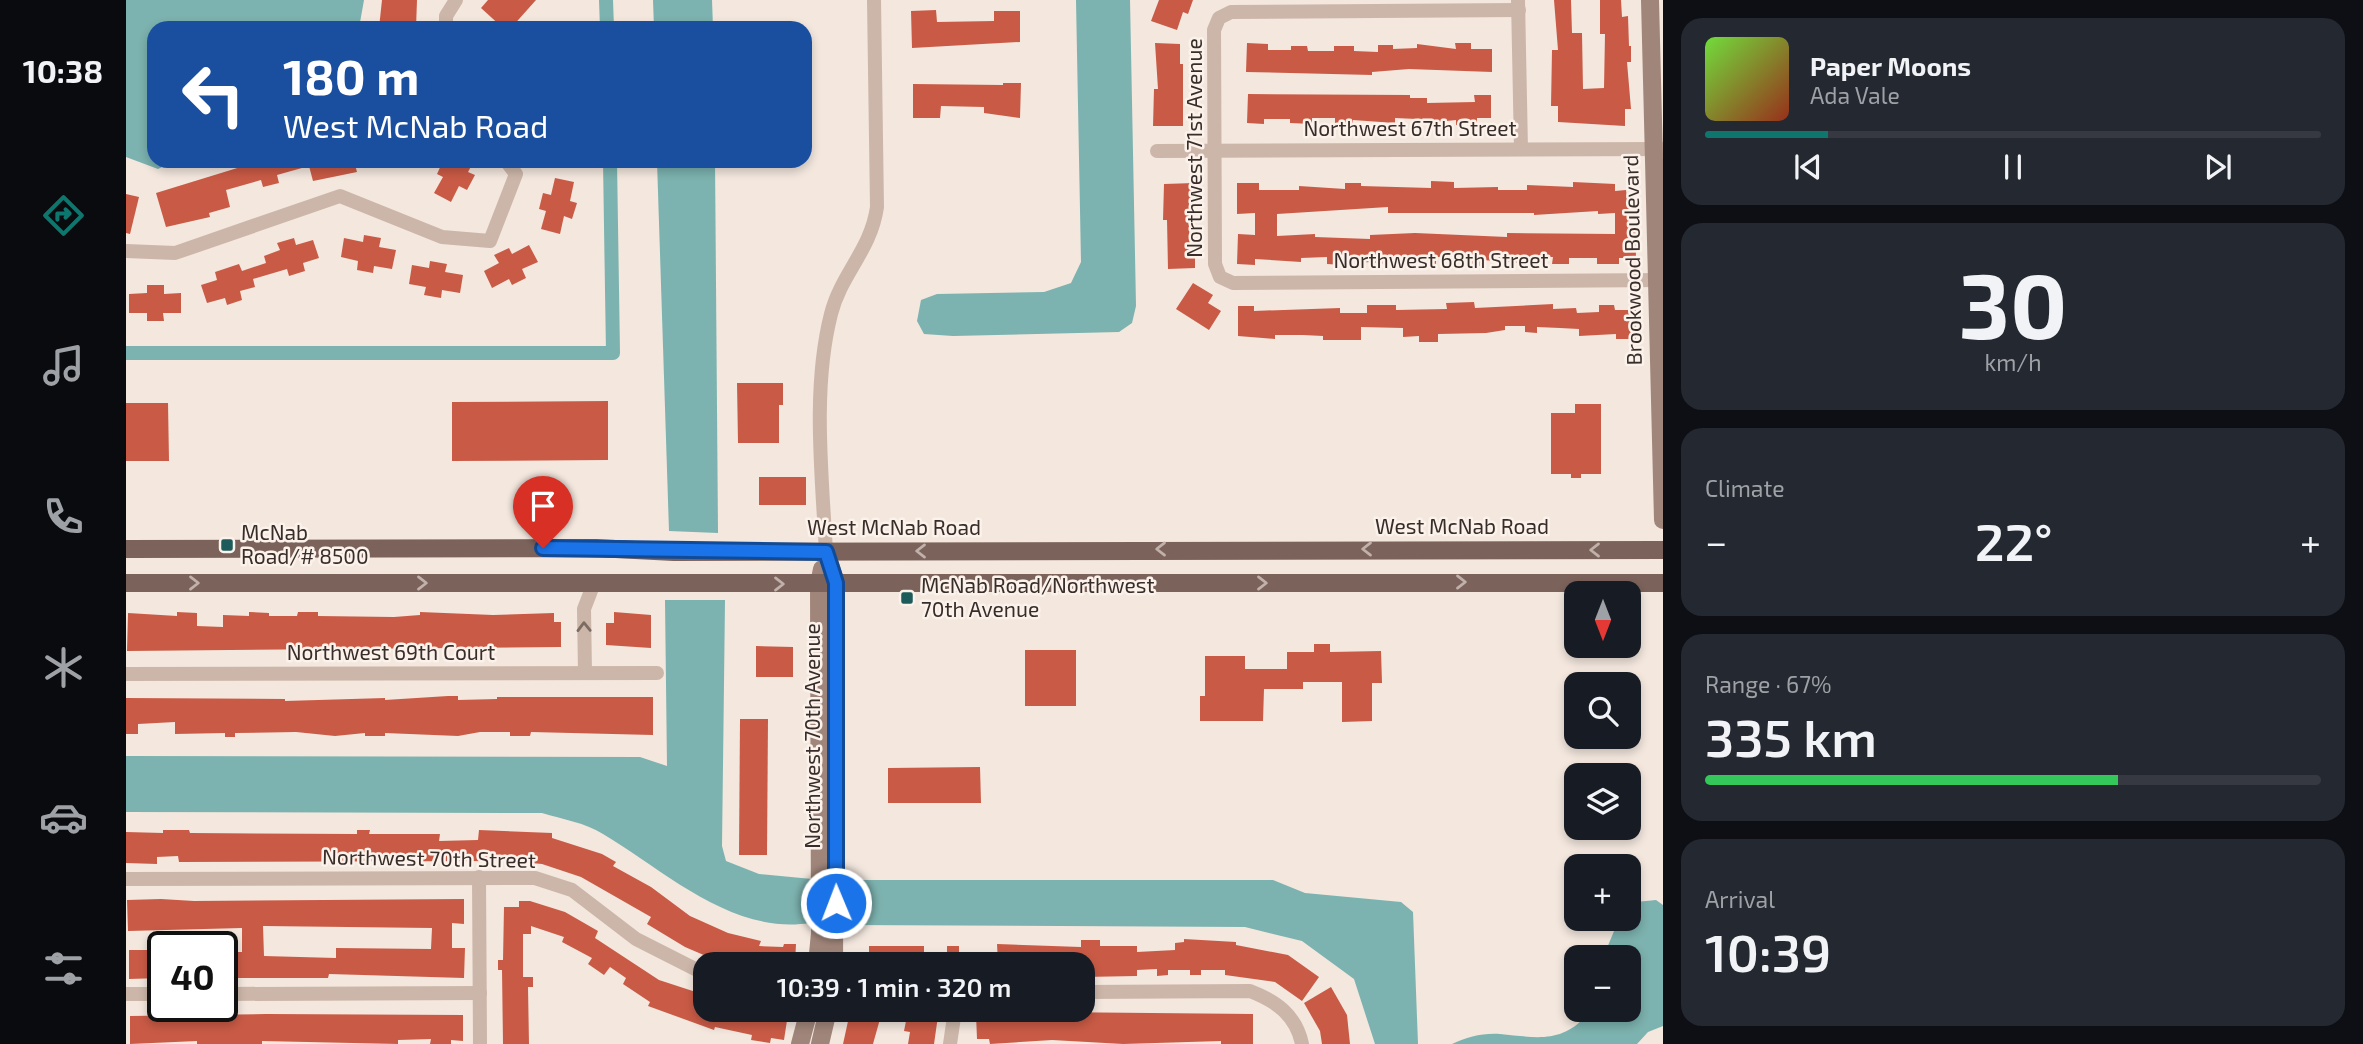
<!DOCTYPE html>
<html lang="en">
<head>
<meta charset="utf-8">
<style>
	body { margin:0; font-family:"Exo 2",sans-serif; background:#242831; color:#f1f3f6; height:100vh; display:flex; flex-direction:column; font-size:26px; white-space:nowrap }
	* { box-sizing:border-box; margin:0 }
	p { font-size:23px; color:#9ea1a6 }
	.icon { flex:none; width:38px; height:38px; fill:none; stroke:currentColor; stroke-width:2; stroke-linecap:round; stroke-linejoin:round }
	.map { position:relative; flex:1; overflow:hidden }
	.side { display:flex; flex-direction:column; gap:18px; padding:18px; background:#0d0f14; width:700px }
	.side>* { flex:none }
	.hud { position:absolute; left:21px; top:21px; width:665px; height:147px; border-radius:21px; box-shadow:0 4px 10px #0003; background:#1a4fa0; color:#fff; overflow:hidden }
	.needle { width:46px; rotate:180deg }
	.fabs { position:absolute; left:1438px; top:581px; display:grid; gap:14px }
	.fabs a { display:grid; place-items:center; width:77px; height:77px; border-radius:14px; background:#171b24; box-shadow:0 4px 10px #0003; font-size:35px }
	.speed { position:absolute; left:21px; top:931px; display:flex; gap:14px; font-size:35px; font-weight:700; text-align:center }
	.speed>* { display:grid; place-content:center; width:91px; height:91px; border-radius:50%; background:#171b24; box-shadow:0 4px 10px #0003; line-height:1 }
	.speed .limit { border:4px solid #111; border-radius:10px; background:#fff; color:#111 }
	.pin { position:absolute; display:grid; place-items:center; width:60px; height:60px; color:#fff; margin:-72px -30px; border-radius:50% 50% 50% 0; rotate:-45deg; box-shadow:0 0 7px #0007 }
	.pin .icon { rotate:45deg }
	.me { position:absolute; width:77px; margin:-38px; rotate:359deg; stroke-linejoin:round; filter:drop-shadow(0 0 5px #0008) }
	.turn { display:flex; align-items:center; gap:24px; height:147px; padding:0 21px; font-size:32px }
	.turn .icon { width:91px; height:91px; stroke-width:2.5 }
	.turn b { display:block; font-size:49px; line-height:60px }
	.big { font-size:52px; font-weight:600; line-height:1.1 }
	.side .tile { flex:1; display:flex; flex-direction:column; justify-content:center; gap:10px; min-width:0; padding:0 24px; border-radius:21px; background:#242831 }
	.side .dial { align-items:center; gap:0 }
	.dial b { font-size:91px; line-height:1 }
	.song { display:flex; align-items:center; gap:21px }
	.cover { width:84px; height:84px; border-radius:10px; background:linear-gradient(135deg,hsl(100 70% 55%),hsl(10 70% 35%)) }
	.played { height:7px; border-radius:4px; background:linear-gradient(90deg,#0f766e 20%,#363941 20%) }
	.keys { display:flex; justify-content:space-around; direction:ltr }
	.heat { display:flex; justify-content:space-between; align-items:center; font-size:38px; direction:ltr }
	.charge { height:10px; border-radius:5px; background:linear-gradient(90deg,#34c759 67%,#363941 0) }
	.trip { position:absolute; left:567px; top:952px; width:402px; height:70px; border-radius:21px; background:#171b24; box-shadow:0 4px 10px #0003; font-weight:600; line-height:70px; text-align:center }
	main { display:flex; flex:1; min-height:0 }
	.tabs { display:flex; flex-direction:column; width:126px; justify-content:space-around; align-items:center; background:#090b0e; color:#9ea1a6 }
	.tabs .icon { width:49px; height:49px }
	.tabs .current { color:#0f766e }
	.tabs b { font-size:32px; color:#f1f3f6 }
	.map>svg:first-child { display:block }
</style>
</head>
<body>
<main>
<nav class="tabs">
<b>10:38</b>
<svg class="icon current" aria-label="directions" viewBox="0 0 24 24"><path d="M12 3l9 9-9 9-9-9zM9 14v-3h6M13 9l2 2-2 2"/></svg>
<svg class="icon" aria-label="music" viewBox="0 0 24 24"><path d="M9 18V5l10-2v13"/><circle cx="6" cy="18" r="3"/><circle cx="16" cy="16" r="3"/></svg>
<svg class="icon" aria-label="phone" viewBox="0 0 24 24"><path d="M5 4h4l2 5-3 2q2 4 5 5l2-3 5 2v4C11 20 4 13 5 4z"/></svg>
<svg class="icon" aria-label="climate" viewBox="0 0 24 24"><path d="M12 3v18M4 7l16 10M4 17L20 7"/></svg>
<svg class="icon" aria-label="car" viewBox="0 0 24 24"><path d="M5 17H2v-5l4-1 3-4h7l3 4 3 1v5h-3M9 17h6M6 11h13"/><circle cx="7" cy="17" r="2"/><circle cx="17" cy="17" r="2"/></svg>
<svg class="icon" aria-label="filters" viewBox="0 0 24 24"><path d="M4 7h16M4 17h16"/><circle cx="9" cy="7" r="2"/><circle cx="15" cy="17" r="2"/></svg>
</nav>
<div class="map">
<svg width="1537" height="1044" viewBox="0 0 1537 1044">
	<rect width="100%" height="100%" fill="#f3e7de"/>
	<!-- water -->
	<g fill="#7cb2af">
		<path d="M0 0H238L233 28H28V161H49L32 169 0 157Z"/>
		<path d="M527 0H586L587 28H528Z"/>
		<path d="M950 0H1004L1010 306 1006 323 993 332 827 336 798 334 791 321 795 300 811 294 918 292 945 283 955 262Z"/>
		<path d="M531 161H589L592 533 543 531Z"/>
		<path d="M539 600H599L596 846 600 861 633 874 686 879 684 923C606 935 539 871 477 834 460 823 436 819 416 813L0 812V756L514 757 541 766Z"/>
		<path d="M722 880H1147L1179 893 1275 902 1287 912 1292 1044H1249L1228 979 1176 941 1119 927 720 925Z"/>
		<path d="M1530 900 1537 905V1026L1522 1032 1511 1044H1326C1341 1037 1356 1033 1374 1034 1414 1038 1438 1044 1465 1010H1503V957H1481V948L1493 919H1503V907L1510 902Z"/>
	</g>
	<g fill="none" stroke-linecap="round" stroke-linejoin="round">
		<!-- canal -->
		<g stroke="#7cb2af" stroke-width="14">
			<path d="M480 0 481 28"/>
			<path d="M0 353H487L484 161"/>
		</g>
	</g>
	<!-- building -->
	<g fill="#c95b46" fill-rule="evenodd">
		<path d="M256 0H291L290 28H253Z"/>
		<path d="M362 0H410L385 28H377L355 8Z"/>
		<path d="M1033 0H1067L1062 14 1057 12 1051 30 1025 21Z"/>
		<path d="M1428 0H1445L1446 33H1456L1457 89 1478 88 1479 34H1474V0H1495L1496 17 1502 16 1503 46H1505V62H1501L1505 109H1499V126L1432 122V106H1425L1426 50H1432Z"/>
		<path d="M810 10 811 22 868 21V11H894V42L786 48 785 11Z"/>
		<path d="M1029 43 1054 44V64H1057V126H1027L1028 89H1032Z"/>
		<path d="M1121 43 1142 44V50H1165V46H1181L1182 51H1208V46H1228V51L1252 52V45H1267V49L1291 48V44L1330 49 1329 43H1345V49H1366V72L1283 69 1246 72V75L1120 72Z"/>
		<path d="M877 83H895L894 118 858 113V107L815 106 814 118H787V84L877 85Z"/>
		<path d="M1122 94 1284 95V98H1301V103L1349 102 1348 95H1365V118H1351V124L1330 125V120L1291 124V119L1269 118V123L1227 120V126H1209V118H1186V124L1164 123V119H1138V124L1121 123Z"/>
		<path d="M134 161H228L231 172 187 181 183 166 151 175 153 183 137 187 135 180 100 190 104 207 83 213 84 217 40 227 30 193Z"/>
		<path d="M317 161H348L342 172 349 175 341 190 333 186 325 202 308 193 317 177 311 174Z"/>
		<path d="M429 178 448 182 444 201 451 203 446 219 438 216 434 234 415 229 420 211 413 209 417 193 425 195Z"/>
		<path d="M1305 181 1328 182V188L1372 187V190H1401V185L1447 187V182L1489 184V191L1500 190 1501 199 1509 198 1510 258H1493V264H1471V258H1443V264H1426L1427 257H1397V263L1356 260V266H1334V257H1310V264L1288 263V259H1260V264L1218 260V265L1201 264V257L1175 258V262L1129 259V265L1111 264 1112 234 1129 235V213L1111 214V183H1133V190H1173V186L1219 189V183H1235V186L1305 188ZM1262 207V213H1408V215L1472 211V214L1489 213V234L1381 233V237L1289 233 1244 235V239L1189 237V234L1151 236V214Z"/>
		<path d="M1068 183 1069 199H1064L1063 219 1064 252H1069V268L1042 269 1041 220H1037L1038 184Z"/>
		<path d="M0 194 13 197 4 234 0 233Z"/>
		<path d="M238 235 255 238 253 247 270 250 266 269 248 266 247 273 231 270 232 261 215 257 218 238 237 242Z"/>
		<path d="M168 238 170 245 187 240 193 258 177 263 179 271 163 276 161 269 127 279 129 287 114 291 116 300 101 305 99 298 81 303 75 285 91 280 89 272 113 264 116 271 140 263 138 256 154 250 151 243Z"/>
		<path d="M403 245 412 262 396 269 400 278 386 285 383 279 366 288 358 271 373 263 368 255 383 248 386 254Z"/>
		<path d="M304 261 321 264 319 272 337 275 334 293 316 290 315 298 298 295 300 287 283 284 286 265 303 268Z"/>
		<path d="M1067 283 1087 295 1082 303 1095 311 1083 330 1050 309Z"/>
		<path d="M21 285H38V294L55 293V313H37L38 321H21V313H3V294L21 293Z"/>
		<path d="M1348 302 1349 308 1427 304V309L1450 308 1451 313 1473 312V305H1488L1489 310H1510V339H1490V334L1453 336V329L1434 328 1411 327V333L1399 332V326H1379V330L1360 333 1312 334V342H1293V336L1277 337V328L1235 327V340H1197V336L1177 335H1149V339L1112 336V306H1128V311L1214 308V313H1241V305H1270V310L1321 309 1320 303Z"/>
		<path d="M611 383H657V405H653V443H612Z"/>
		<path d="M482 401V460L326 461V402Z"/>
		<path d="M0 403H42L43 461H0Z"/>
		<path d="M1449 404H1475V474H1455V478H1445V474H1425V413H1449Z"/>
		<rect x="633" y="477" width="47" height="28"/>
		<path d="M51 612 71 613V626L97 627V615L123 616V612L143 613V616H171L172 612H192V616L268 617 294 615V612L367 615 428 613V622H435V647L1 651 2 613 51 616Z"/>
		<path d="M488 612 525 615V648L480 645V623H488Z"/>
		<path d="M1188 644H1204V652L1255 651 1256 683H1246V721L1216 722V682H1177V689H1138L1137 721H1074V696H1079V656H1119V669H1161V652H1188Z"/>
		<path d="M630 646 667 647V677H630Z"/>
		<rect x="899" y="650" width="51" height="56"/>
		<path d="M322 696H332V700L371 699V697H527V735L405 732 404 736H384V732H354L332 736 259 733V736H239V733L209 736 170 732 109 733V737H99V733L49 734V722L12 724V734H0V698L159 699V701L259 698V700Z"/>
		<path d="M614 719H642L641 855H613Z"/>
		<path d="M854 767 855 803H762V768Z"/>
		<path d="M37 830H63L64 833 231 834V830H244L243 834H314L313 841 352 840 353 830 426 833V838L476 854 490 862 487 866 525 887 564 916 602 933 635 941 633 946 657 947 658 944H670L669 964 594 962 559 947 521 924 525 917 455 877 416 864 384 861 53 862 52 856 31 857V864L0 863V832L37 833Z"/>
		<path d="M35 899 68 901 338 899V924L326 923V948H339L338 978 203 974 202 978H96V952H116V928L2 931 1 900ZM137 926 306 928 305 949 210 948V958L138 956Z"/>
		<path d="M393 901H404L439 912 472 931 469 938 533 980 579 995V1010H630L662 1014 658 1040 645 1038 644 1043 625 1040 626 1035 589 1027 588 1030 522 1006 524 1002 497 984 500 978 484 967 478 975 462 964 466 958 436 942 438 937 405 926V934H397V977H407V987H402L403 1044H377L376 970H372V960H377L378 907H393Z"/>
		<path d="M1058 939 1110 942V945L1162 955 1193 977 1176 1001 1149 982 1099 975V970H1075V975H1064V970H1042V975L1031 976V969L1011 970V976L957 977V964H872L871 944 955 947V940H974V946H1011V952L1049 950V943L1058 942Z"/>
		<rect x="743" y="946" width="55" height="18"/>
		<rect x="821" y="946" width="12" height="18"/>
		<path d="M3 950H21V959H36V978L3 979Z"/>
		<path d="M1205 987 1221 1015 1224 1044H1196L1194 1031 1178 1003Z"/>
		<path d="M782 1011 812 1016 808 1044H782L784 1032 778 1031Z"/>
		<path d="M724 1012 754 1019 747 1044H717Z"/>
		<path d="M923 1012 1127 1014V1044H1095V1041L997 1044 926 1040 864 1044 863 1039H851L850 1014Z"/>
		<path d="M140 1014 337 1015V1041L325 1040V1044H304L305 1039 272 1040V1044L136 1041V1044H71V1041L4 1044V1016Z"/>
	</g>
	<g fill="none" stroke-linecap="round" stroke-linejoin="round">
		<!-- street -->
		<g stroke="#ccb6a9" stroke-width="14">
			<path d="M1392 0 1395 149"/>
			<path d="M1393 10 1105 12 1093 18 1088 30 1089 264 1094 277 1107 283 1537 280"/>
			<path d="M320 28V16L330 0"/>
			<path d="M1031 151 1537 149"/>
			<path d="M0 251 49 253 214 196 316 237 364 241 390 174 380 161"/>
			<path d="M700 552C696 476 686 388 705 314 715 274 745 250 751 207L748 0"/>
			<path d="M459 673 458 609 468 583"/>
			<path d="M0 674 531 673"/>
			<path d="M353 877 354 1044"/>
			<path d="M0 879 409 878 446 890 510 939 579 974"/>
			<path d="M957 992 1124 991C1150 1001 1170 1015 1176 1044"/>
			<path d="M0 994H37"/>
			<path d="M96 994 354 993"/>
			<path d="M824 1044 829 1010"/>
		</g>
		<!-- secondary -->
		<g stroke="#a0857a" stroke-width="18">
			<path d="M1524 0 1537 520"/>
			<path d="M700 552 710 583 708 964"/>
			<path d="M691 964 694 933 693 584 696 569"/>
			<path d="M674 1044 683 1010"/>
			<path d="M694 1044 702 1010"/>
		</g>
		<!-- primary -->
		<g stroke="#7b625a" stroke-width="18">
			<path d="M0 549 470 548 548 552 1537 550"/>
			<path d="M0 583H1537"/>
		</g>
	</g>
	<!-- one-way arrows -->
	<defs><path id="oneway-chevron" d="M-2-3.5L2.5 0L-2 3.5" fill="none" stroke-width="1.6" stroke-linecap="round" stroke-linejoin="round" transform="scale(1.75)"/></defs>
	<g stroke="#c1b1aa">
		<use href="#oneway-chevron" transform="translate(1035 549) rotate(180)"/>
		<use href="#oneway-chevron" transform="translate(1241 549) rotate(-180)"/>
		<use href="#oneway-chevron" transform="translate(1469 550) rotate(180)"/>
		<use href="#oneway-chevron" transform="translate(795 551) rotate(180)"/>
		<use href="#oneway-chevron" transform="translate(1335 582)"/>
		<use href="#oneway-chevron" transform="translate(68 583)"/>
		<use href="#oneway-chevron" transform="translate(296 583)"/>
		<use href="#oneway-chevron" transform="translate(1136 583)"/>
		<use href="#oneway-chevron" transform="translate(653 584)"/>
	</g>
	<use stroke="#7b6b63" href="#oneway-chevron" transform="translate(458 627) rotate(-91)"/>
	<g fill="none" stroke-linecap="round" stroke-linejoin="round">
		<!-- route casing -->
		<g stroke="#114b97" stroke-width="18">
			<path id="route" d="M417 548 700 552 710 583V903"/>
		</g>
		<!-- route -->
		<use href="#route" stroke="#1a73e8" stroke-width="12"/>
	</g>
	<!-- markers -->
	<g fill="#1d5c5b" stroke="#fbf2eb" stroke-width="2.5">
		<rect x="94" y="538" width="14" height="14" rx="3.5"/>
		<rect x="774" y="591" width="14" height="14" rx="3.5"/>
	</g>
	<g text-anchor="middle" stroke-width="5" stroke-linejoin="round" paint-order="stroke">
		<!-- street labels -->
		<g font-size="21" fill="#392d29" stroke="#fbf2eb">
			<text x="1284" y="136">Northwest 67th Street</text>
			<text transform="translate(1069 148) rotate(-90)" y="7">Northwest 71st Avenue</text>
			<text transform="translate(1507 260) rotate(-91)" y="7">Brookwood Boulevard</text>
			<text x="1315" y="268">Northwest 68th Street</text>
			<text x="1336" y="534">West McNab Road</text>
			<text x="768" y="535">West McNab Road</text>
			<text x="265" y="660">Northwest 69th Court</text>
			<text transform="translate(687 736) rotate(-90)" y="7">Northwest 70th Avenue</text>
			<text transform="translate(303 859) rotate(1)" y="7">Northwest 70th Street</text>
		</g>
		<!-- poi labels -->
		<g font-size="21" fill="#392d29" stroke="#fbf2eb" text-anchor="start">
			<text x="115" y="540">McNab<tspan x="115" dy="24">Road/# 8500</tspan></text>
			<text x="795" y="593">McNab Road/Northwest<tspan x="795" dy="24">70th Avenue</tspan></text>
		</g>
	</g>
</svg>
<div class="fabs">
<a><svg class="needle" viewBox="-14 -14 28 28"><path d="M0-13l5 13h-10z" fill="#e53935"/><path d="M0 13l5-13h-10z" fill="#9ea1a6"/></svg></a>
<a><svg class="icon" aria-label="search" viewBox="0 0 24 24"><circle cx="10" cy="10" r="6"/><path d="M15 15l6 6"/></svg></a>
<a><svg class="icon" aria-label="layers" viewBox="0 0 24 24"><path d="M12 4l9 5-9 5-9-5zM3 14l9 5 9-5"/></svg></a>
<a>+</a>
<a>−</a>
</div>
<div class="speed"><div class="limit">40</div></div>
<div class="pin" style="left:417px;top:548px;background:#d93025"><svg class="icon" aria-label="arrive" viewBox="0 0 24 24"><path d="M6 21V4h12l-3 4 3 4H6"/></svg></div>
<svg class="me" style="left:710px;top:903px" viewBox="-20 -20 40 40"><circle r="17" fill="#1a73e8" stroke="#fff" stroke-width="3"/><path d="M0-11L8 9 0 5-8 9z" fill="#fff"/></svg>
<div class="trip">10:39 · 1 min · 320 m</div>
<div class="hud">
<div class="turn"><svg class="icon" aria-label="left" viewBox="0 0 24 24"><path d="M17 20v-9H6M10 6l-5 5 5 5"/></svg><div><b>180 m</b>West McNab Road</div></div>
</div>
</div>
<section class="side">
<div class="tile">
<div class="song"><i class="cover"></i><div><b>Paper Moons</b><p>Ada Vale</p></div></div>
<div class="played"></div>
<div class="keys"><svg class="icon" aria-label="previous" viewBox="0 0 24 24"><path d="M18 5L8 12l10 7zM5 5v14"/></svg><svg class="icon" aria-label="pause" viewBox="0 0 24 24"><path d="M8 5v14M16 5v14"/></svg><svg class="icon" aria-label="next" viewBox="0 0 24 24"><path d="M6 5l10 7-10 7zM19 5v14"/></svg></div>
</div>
<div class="tile dial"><b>30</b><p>km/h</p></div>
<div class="tile"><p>Climate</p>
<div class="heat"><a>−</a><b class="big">22°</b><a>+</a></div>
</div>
<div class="tile"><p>Range · 67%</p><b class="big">335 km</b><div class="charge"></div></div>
<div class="tile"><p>Arrival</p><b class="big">10:39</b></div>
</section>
</main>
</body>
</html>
